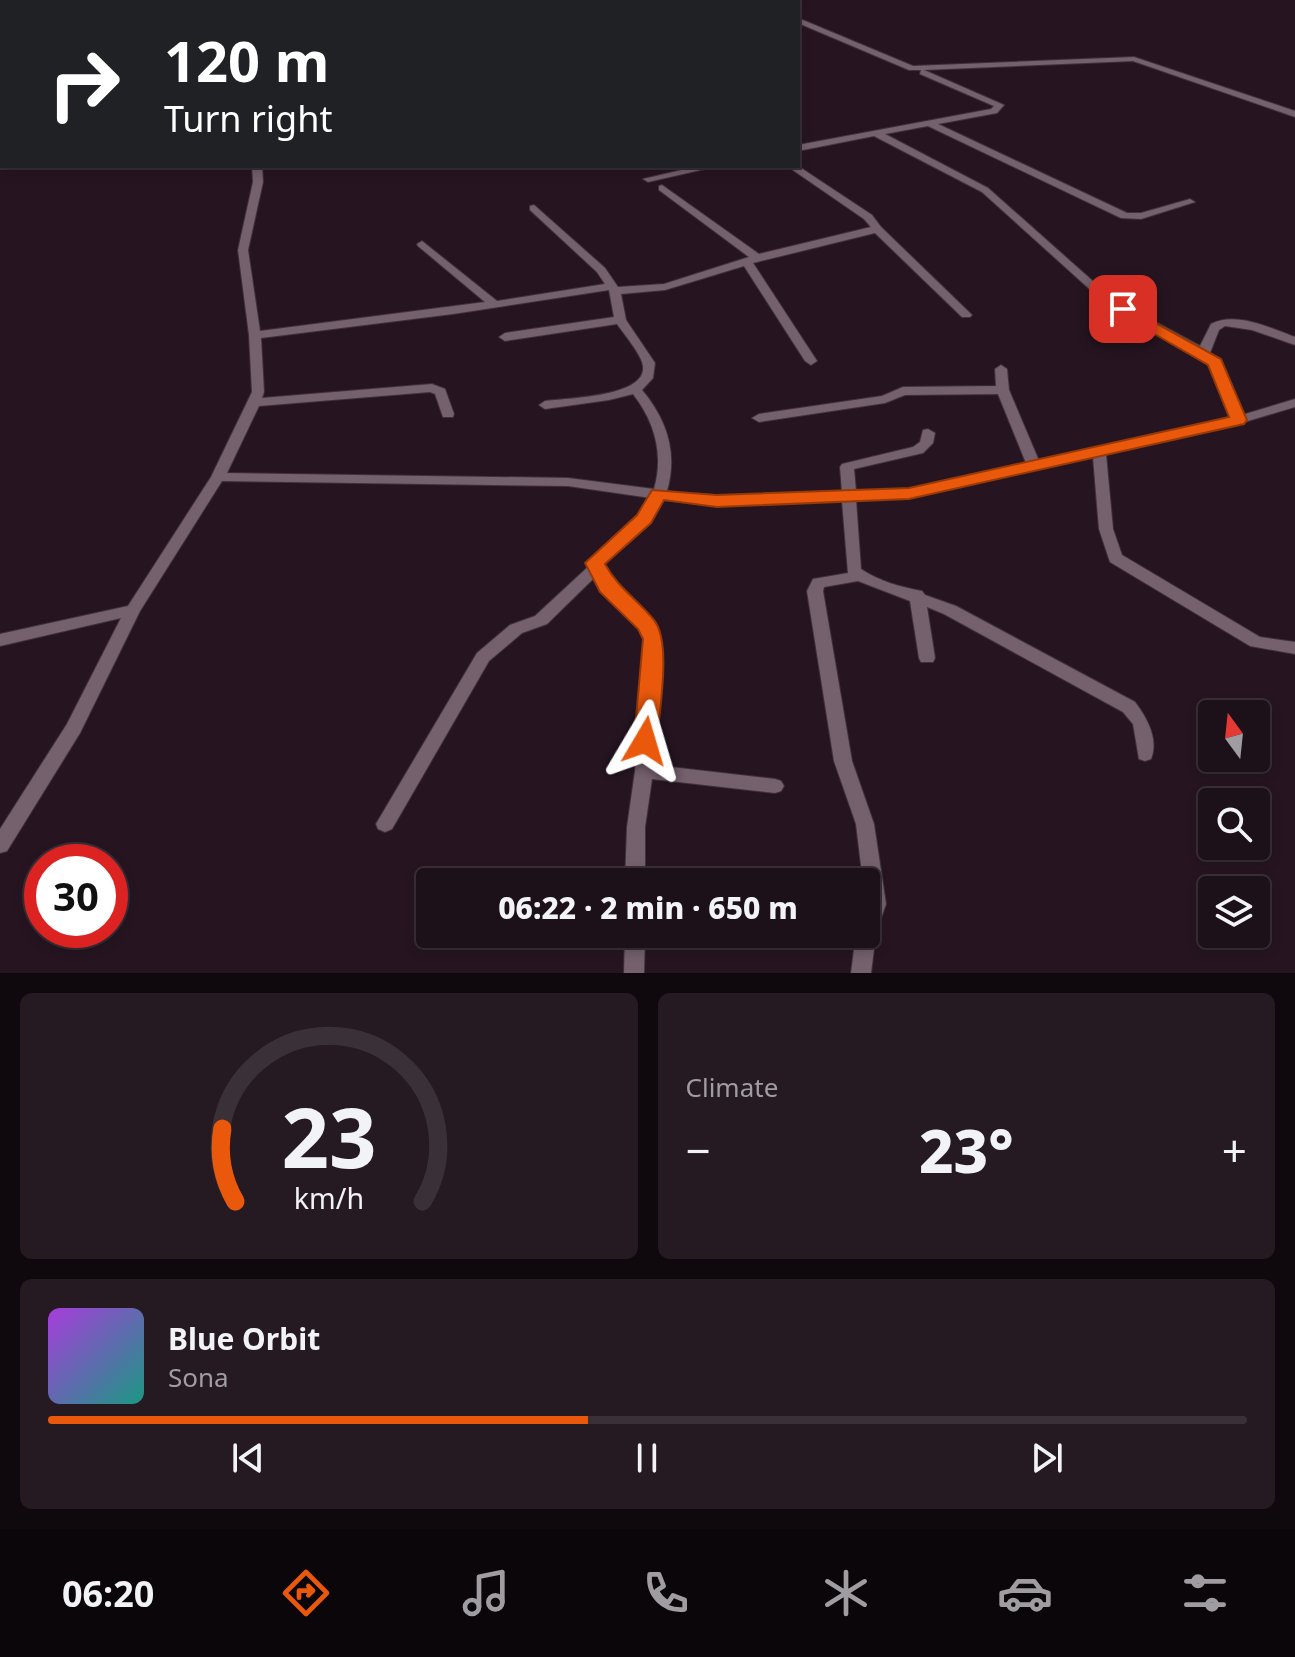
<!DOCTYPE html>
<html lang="en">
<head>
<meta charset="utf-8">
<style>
	body { margin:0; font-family:"Noto Sans",sans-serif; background:#251922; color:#f1f3f6; height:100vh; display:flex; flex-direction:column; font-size:30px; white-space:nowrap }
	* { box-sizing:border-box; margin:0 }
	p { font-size:26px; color:#a09da2 }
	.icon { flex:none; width:44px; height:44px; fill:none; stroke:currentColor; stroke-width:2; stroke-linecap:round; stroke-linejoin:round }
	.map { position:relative; height:973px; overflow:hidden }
	.drawer { display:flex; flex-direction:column; gap:20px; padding:20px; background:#0f090e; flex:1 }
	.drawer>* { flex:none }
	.top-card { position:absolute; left:0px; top:0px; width:800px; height:168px; box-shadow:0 4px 12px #0003,0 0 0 2px #3a3038; background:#202124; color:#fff; overflow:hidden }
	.needle { width:52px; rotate:345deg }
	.tools { position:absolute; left:1198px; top:700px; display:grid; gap:16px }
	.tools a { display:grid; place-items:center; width:72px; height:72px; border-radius:8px; background:#1c1019; box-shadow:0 4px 12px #0003,0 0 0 2px #3a3038; font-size:40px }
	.speed { position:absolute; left:24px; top:844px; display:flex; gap:16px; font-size:40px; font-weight:700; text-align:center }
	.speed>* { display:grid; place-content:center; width:104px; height:104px; border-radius:50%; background:#1c1019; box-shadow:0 4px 12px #0003,0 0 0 2px #3a3038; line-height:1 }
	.speed .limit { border:12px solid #d22; background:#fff; color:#111 }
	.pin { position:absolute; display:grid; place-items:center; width:68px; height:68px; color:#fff; margin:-34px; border-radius:16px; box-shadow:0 4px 12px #0006 }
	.me { position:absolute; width:88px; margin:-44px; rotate:7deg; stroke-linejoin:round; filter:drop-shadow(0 0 6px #0008) }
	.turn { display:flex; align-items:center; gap:28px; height:168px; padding:0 32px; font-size:36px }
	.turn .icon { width:104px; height:104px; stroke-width:2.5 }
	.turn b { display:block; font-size:56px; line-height:68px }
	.big { font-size:60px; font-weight:800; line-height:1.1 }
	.drawer .tile { flex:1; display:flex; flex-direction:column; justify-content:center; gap:12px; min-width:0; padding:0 28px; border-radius:12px; background:#251922 }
	.drawer .dial { align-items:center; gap:0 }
	.dial svg { height:208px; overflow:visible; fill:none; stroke:#3a3038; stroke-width:7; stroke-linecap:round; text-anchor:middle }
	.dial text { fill:#f1f3f6; stroke:none }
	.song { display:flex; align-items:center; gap:24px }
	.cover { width:96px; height:96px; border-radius:12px; background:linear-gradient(135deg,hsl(280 70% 55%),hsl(170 70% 35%)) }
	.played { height:8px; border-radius:4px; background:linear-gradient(90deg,#ea580c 45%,#3a3038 45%) }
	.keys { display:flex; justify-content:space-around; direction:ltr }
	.heat { display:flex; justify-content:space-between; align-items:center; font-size:44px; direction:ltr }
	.drawer .tiles { flex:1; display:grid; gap:20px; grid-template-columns:1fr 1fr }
	.tile:last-child { grid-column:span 2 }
	.trip { position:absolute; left:416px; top:868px; width:464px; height:80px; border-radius:8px; background:#1c1019; box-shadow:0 4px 12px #0003,0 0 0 2px #3a3038; font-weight:800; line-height:80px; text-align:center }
	.tab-bar { display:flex; height:128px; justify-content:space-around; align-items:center; background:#0b060a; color:#a09da2 }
	.tab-bar .icon { width:56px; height:56px }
	.tab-bar .selected { color:#ea580c }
	.tab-bar b { font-size:36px; color:#f1f3f6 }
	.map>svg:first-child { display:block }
</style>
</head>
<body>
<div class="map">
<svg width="1295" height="973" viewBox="0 0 1295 973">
	<rect width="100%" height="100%" fill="#261521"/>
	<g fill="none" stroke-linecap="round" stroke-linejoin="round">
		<!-- minor casing -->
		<g stroke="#3e333a" stroke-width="2">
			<g id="minor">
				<path d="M748 0H758L761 2H751Z"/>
				<path d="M798 18 913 66 1134 57 1295 111V117L1133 61 924 70 1004 105 997 113 938 124 1127 213H1141L1190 199 1195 202 1141 219 1121 218 928 126 885 134 988 188 1113 299 1200 346 1211 324C1236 311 1270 328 1295 337V345L1252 330 1225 326 1219 330 1210 353 1226 371 1242 415 1295 399V407L1238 424 1106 454 1113 529 1122 555 1260 637 1295 642V654L1250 646 1110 562 1099 529 1093 457 909 498 856 500 861 569C880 582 902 587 922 591L925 595 956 606 1135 702C1147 718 1159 739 1151 759L1145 761 1139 759 1133 724 1123 712 944 614 927 607 935 658 933 662H921L919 658 910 601 858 581 824 587 823 591 852 761 874 824 886 904 876 933 871 973H851L856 934H866V882H863L856 824 834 761 807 591 813 579 848 573 842 501 706 505 664 500 644 529 603 564 612 581 646 615 661 639 653 765 775 779 781 781 784 786 781 791 775 793 652 779 645 827V882H625L627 827 635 771 645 639C633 615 609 601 594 578L547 624 522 633 489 661 392 829 385 832 378 829 376 824 477 653 510 625 535 616 589 566 590 559 634 522 651 498 568 486 222 481 140 611 80 733 7 851 0 853V829L67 724 121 618 0 646V634L128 606 211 477 252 392 249 335 238 250 253 182 252 166H262L263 182 248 250 260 331 485 302 418 246 417 244 422 241 497 301 605 284 597 272 530 210V206L534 205 605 268 618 287 664 284 749 257 659 190V186L662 185 759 254 871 227 864 219 787 166H798L872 215 881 227 972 315 970 317H962L875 233 753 263 817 361 811 365 805 361 744 266 665 290 621 294 626 320 655 363 653 378 642 390C667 420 678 453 667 491L706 497 842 492 840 467 842 464 913 447 920 442 923 430 928 429 935 433 933 443 923 453 854 469 856 491 909 490 1026 463 998 394 905 395 885 403 759 422 752 418 759 414 882 396 903 387 996 386 995 369 1001 365 1007 369 1009 390 1039 461 1231 418 1214 372 1200 356 1105 303 982 192 874 136 798 151V145L991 109 994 106 920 74 921 70H909L798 23ZM609 290 614 317 505 333 499 337 505 341 617 324C624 334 642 355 643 366 647 397 566 398 545 401L539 405 545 409 609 400 633 394C655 422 664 455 654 489L568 478 227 473 259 406 430 392 435 394 443 417H453L454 414 445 389 432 384 262 398 264 392 261 338 453 314Z"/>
				<path d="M699 166H718L648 182 643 179Z"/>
				<path d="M625 934H645L644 973H624Z"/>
			</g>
		</g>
		<!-- secondary casing -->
		<g stroke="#3e333a" stroke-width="2">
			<g id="secondary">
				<path d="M630 0H649L629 2Z"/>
				<rect x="0" y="127" width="2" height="8"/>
			</g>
		</g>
		<!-- minor -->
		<use href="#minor" fill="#75606e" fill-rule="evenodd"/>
		<!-- secondary -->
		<use href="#secondary" fill="#75606e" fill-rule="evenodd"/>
	</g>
	<!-- route -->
	<path fill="#ea580c" stroke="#983908" stroke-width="2" d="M1123 305 1221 359 1247 420 1244 424 909 499 717 507 664 500 651 523 605 564C618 588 637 599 654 620 672 643 659 711 657 741L653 747H637L634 741 643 639 638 629 600 592 585 563 637 515 652 490 717 495 909 488 1229 417 1208 365 1118 313V306Z"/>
</svg>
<div class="tools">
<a><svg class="needle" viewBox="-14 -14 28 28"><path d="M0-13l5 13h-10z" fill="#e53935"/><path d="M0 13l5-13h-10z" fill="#a09da2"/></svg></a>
<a><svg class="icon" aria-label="search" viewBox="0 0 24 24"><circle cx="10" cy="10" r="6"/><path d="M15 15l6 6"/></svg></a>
<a><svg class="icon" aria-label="layers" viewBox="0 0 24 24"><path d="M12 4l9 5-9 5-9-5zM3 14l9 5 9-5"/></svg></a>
</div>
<div class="speed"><div class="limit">30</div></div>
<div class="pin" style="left:1123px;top:309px;background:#d93025"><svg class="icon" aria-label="arrive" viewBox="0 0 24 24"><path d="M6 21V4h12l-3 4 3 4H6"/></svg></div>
<svg class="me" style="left:645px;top:741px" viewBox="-20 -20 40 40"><path d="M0-17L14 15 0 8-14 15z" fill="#ea580c" stroke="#fff" stroke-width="4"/></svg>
<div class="trip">06:22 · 2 min · 650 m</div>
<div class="top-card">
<div class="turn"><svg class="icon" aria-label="right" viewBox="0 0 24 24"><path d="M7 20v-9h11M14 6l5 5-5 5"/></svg><div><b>120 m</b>Turn right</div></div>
</div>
</div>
<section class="drawer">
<div class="tiles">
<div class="tile dial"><svg viewBox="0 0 100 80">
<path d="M14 69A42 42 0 1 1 86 69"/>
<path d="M14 69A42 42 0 0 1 9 41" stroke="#ea580c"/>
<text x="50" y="56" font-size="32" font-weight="700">23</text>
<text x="50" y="72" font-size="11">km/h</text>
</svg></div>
<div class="tile"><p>Climate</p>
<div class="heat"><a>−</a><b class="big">23°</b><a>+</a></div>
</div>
<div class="tile">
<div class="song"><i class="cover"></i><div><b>Blue Orbit</b><p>Sona</p></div></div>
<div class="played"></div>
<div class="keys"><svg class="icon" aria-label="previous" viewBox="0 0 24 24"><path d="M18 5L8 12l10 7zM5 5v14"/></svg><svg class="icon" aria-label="pause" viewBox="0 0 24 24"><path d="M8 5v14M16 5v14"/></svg><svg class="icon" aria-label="next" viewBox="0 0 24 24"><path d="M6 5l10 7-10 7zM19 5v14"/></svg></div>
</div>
</div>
</section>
<nav class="tab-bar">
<b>06:20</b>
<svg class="icon selected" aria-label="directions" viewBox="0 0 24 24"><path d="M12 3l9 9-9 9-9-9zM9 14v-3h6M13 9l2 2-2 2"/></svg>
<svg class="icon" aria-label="music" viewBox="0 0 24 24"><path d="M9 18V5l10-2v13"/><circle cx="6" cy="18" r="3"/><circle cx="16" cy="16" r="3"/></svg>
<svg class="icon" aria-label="phone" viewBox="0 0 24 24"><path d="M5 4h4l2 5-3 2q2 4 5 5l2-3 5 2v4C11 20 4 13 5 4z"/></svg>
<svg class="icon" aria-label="climate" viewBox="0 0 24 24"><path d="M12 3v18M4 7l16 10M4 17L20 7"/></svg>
<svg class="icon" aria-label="car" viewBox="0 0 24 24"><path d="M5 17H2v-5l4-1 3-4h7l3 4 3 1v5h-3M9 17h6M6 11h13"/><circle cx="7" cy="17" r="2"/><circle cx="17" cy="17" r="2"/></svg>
<svg class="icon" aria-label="filters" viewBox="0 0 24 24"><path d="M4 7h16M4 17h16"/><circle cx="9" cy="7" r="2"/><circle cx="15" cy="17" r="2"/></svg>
</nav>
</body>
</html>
